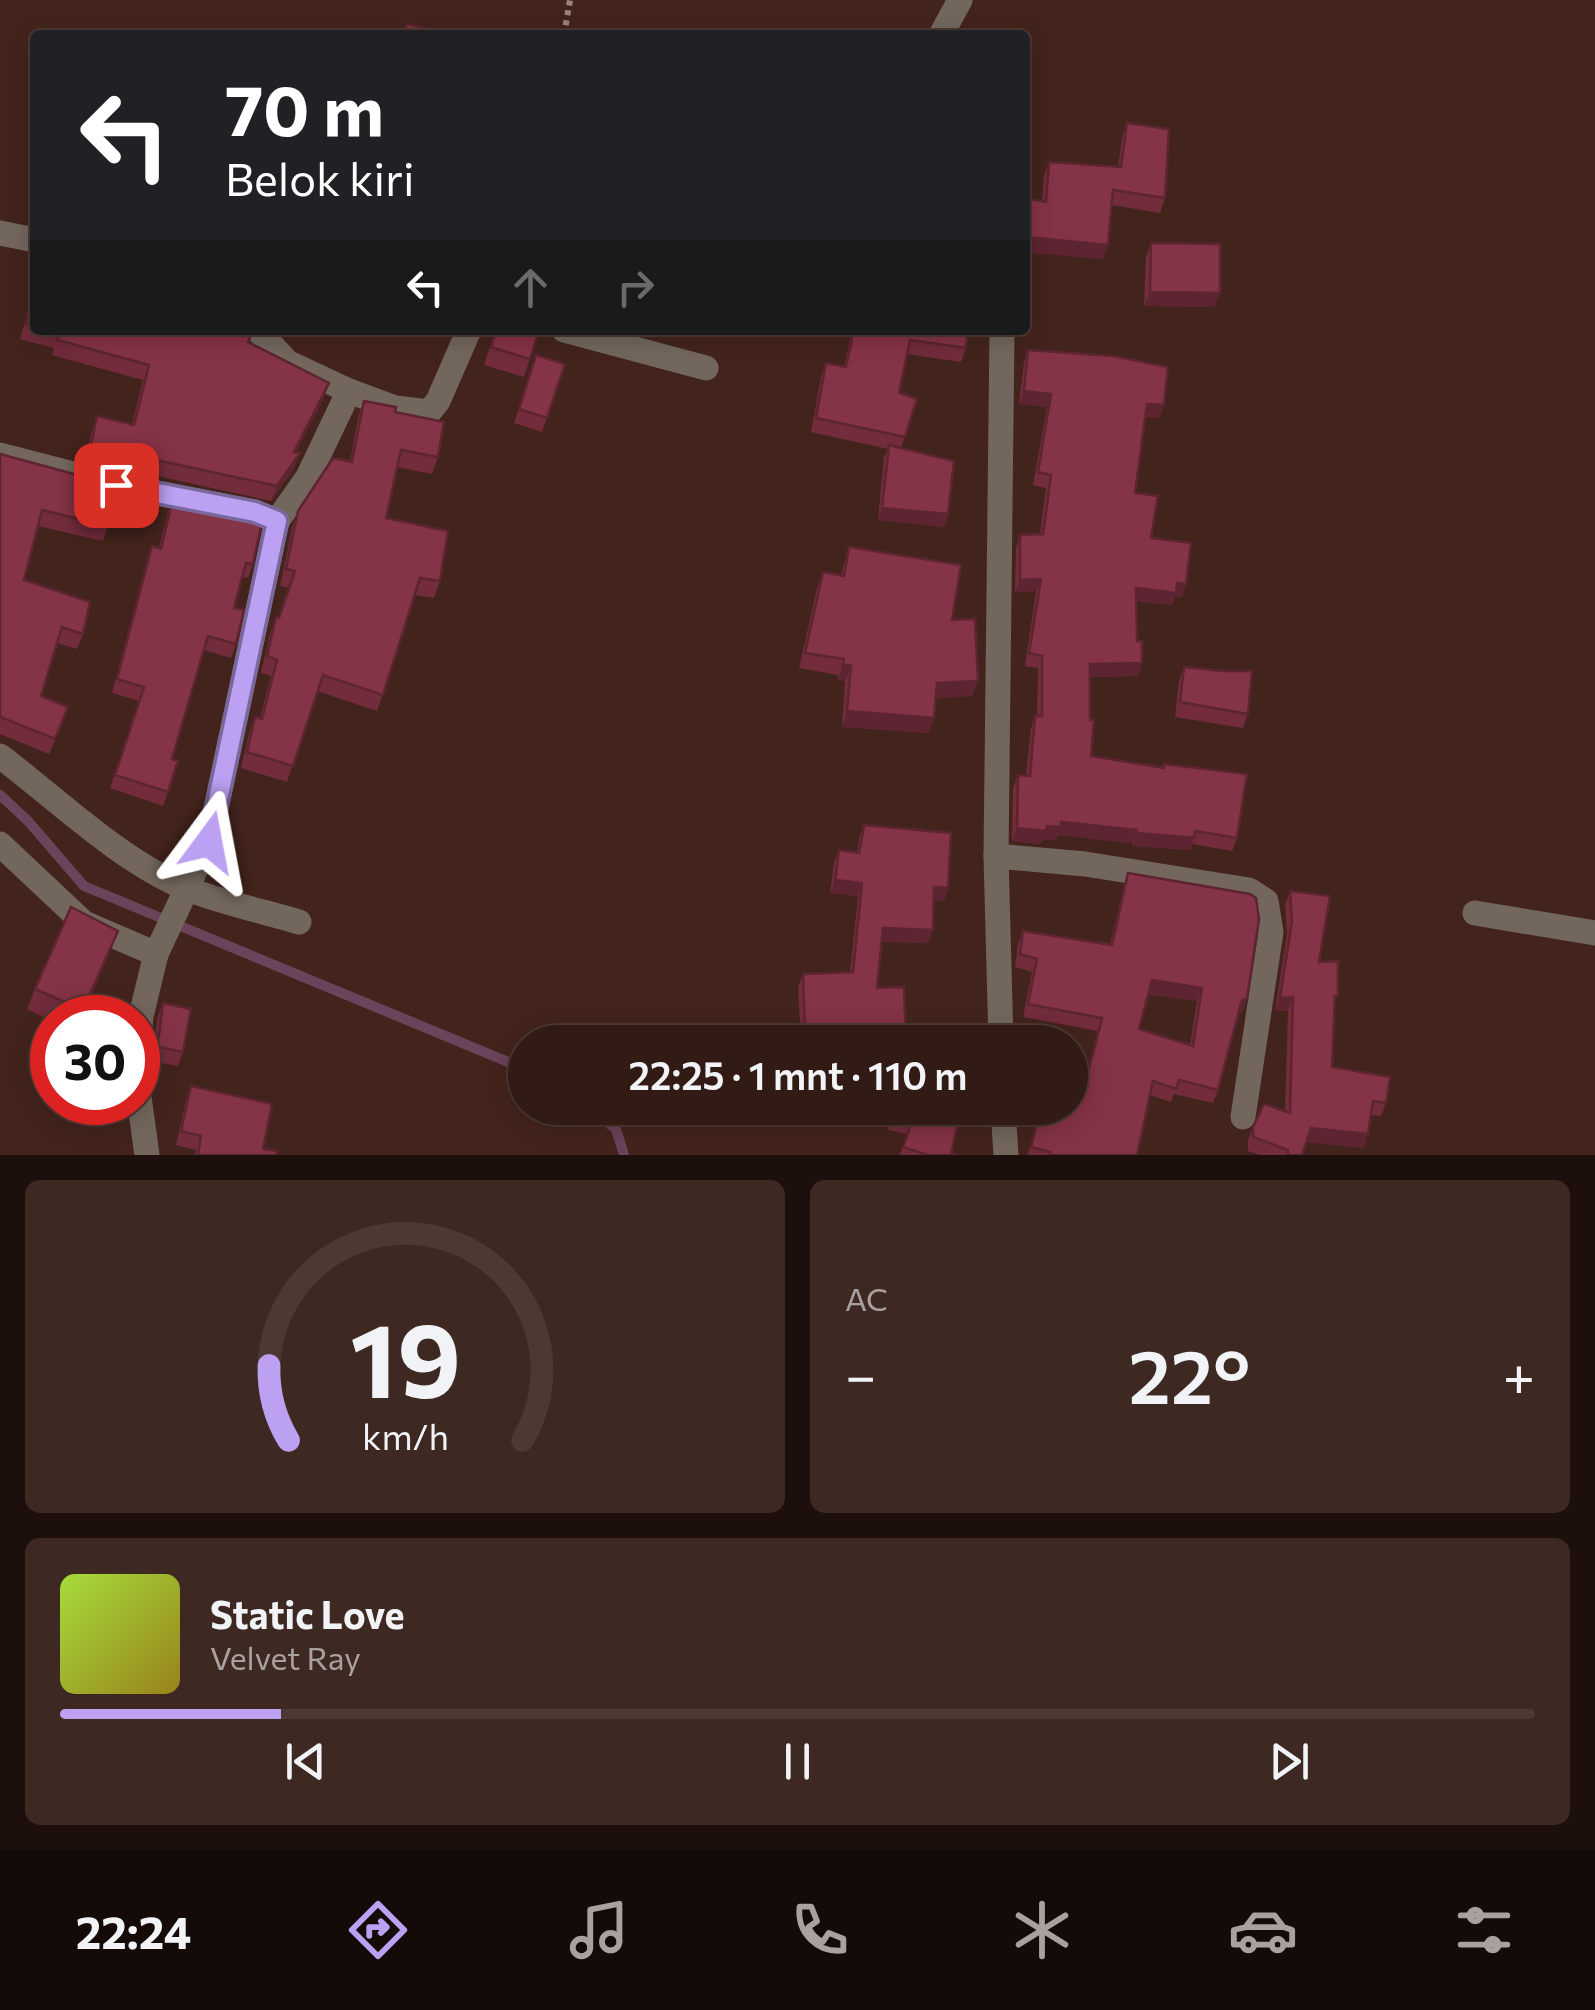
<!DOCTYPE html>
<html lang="id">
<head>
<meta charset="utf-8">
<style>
	body { margin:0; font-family:Commissioner,sans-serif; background:#3d2822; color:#f1f3f6; height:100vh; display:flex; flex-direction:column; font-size:38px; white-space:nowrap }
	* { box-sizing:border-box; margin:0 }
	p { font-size:32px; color:#a8a1a0 }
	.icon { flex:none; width:55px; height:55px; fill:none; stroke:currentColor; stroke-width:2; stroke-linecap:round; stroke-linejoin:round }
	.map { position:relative; height:1155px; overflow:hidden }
	.details { display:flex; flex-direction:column; gap:25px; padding:25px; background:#1c0f0c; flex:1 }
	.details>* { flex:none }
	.top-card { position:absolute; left:30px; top:30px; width:1000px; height:305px; border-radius:10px; box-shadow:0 5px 25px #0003,0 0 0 2px #4d3934; background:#202124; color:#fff; overflow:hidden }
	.speed { position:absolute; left:30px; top:995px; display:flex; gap:20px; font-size:50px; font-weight:700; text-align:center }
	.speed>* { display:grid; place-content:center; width:130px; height:130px; border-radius:50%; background:#321b15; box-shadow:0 5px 25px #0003,0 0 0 2px #4d3934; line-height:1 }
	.speed .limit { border:15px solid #d22; background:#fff; color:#111 }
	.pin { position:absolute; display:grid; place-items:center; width:85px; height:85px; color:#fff; margin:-42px; border-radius:20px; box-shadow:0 5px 15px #0006 }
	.me { position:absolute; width:110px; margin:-55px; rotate:13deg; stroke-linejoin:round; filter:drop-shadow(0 0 8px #0008) }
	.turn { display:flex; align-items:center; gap:35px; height:210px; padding:0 30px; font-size:45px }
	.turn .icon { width:130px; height:130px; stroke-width:2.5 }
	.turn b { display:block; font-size:70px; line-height:85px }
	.lanes { display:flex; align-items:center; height:95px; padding:0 30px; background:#0003; justify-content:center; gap:50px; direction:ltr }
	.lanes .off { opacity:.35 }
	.big { font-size:75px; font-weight:600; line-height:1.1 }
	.details .tile { flex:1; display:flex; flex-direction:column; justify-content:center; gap:15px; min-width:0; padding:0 35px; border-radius:15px; background:#3d2822 }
	.details .dial { align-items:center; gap:0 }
	.dial svg { height:260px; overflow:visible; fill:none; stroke:#4d3934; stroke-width:7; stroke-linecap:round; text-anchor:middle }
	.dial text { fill:#f1f3f6; stroke:none }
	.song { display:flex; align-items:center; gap:30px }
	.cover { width:120px; height:120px; border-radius:15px; background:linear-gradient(135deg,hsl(80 70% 55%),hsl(50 70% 35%)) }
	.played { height:10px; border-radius:5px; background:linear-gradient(90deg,#bca0f2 15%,#4d3934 15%) }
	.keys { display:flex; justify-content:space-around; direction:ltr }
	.heat { display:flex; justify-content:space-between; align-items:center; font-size:55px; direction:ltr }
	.details .tiles { flex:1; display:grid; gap:25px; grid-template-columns:1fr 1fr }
	.tile:last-child { grid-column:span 2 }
	.trip { position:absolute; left:508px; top:1025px; width:580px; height:100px; border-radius:50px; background:#321b15; box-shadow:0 5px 25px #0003,0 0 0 2px #4d3934; font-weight:600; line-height:100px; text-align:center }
	.dock { display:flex; height:160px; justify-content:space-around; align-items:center; background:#140b08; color:#a8a1a0 }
	.dock .icon { width:70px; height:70px }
	.dock .selected { color:#bca0f2 }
	.dock b { font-size:45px; color:#f1f3f6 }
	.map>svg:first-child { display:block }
</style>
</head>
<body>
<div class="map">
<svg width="1595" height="1155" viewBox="0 0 1595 1155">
	<rect width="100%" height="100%" fill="#43241c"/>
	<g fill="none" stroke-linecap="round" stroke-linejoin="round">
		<!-- stream -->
		<g stroke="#6b435a" stroke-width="10">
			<path d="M0 795 28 821 84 886 525 1069"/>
			<path d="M588 1108 616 1129 624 1155"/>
		</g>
		<!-- path -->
		<path stroke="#9c827b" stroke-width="6" stroke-dasharray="5 5" stroke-linecap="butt" d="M564 35 570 0"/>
		<!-- minor -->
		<g stroke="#73675d" stroke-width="25">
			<path d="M941 35 960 0"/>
			<path d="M0 233 35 240"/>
			<path d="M258 330 287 362 349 391"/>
			<path d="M564 330 706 368"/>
			<path d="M0 455 116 485 255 512 277 521"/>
			<path d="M0 756C58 800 120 861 188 889 223 903 262 911 299 922"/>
			<path d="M0 844 84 923 156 954"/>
			<path d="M996 856 1085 864 1249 890 1266 901 1271 932 1243 1117"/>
			<path d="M1475 913 1595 933"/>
			<path d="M1001 1042 996 856 1002 330"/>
			<path d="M138 1049 141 1016 156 954 209 841 277 521 308 477 349 391 395 408 429 412 438 401 469 330"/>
			<path d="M138 1090 147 1155"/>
			<path d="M1003 1108 1006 1155"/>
		</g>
	</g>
	<!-- wall -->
	<g fill="#722c3c" fill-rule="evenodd">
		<path d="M1127 123 1165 198 1160 213 1112 205 1103 259 1025 252V212L1030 199 1042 201 1044 176 1049 162 1118 167 1122 138Z"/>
		<path d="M1151 243 1220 293 1214 307 1144 306 1146 257Z"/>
		<path d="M35 286V330H254L249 342 324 398 296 452 294 468 271 501 85 460 92 431 97 416 132 424 143 380 52 355 54 348 20 339Z"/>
		<path d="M495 330H539L524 377 484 365Z"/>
		<path d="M662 330H689L687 336Z"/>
		<path d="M852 330H968L966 348 961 362 907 354 899 393 917 399 901 448 948 514 944 527 878 520 884 457 888 449 811 432 821 377 826 363 844 367Z"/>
		<path d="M1028 350 1164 405 1159 418 1145 417 1135 493 1151 538 1186 584 1182 597 1175 596 1172 605 1136 601 1137 641 1142 663 1138 676 1090 677 1091 756 1163 768 1164 764 1237 838 1232 851 1192 844 1190 850 1132 846V843L1058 835 1056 840 1043 839 1041 844 1012 841 1013 788 1018 775 1026 776 1031 728 1035 716H1037L1038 668 1025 666 1036 591 1015 592 1016 548 1020 535 1040 534 1046 488 1033 485 1047 407 1019 404 1024 362Z"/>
		<path d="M536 355 565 364 542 432 514 423Z"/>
		<path d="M364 401 395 412 438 457 432 474 397 467 386 518 440 581 434 598 415 595 377 711 317 691 287 782 241 768 249 733 255 717 260 718 271 676 261 673 270 634 276 617 279 618 289 588 280 586 292 528 298 511 350 462 358 418Z"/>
		<path d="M0 454 108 526 103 541 38 526 24 580 83 634 77 649 57 643 41 696 63 722 49 754 0 734Z"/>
		<path d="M173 498 253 564 248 578 242 577 234 608 236 644 231 658 204 650 172 759 168 792 163 806 110 788 139 701 112 693 147 560 152 546 159 548 168 512Z"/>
		<path d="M849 547 952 620 978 681 972 696 936 698 934 718 929 733 842 727 845 681 837 680 838 675 799 668 817 588 823 572 841 575Z"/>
		<path d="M1184 667 1248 714 1243 728 1175 717 1179 681Z"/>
		<path d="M864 825 948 888 944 901 934 900 933 930 928 943 882 942 877 988 906 1040 905 1042H801L798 987 803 974 850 972 858 896 830 893 834 863 839 850 857 853 859 838Z"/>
		<path d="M1128 873 1242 1013H1239L1218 1090 1213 1103 1174 1094 1171 1102 1150 1095 1136 1155H1028L1040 1108H1070L1083 1089 1098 1031 1023 1017 1032 972 1015 967 1018 944 1023 931 1110 945 1124 887ZM1148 994 1197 1001 1190 1045 1139 1029Z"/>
		<path d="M1290 891 1319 962 1334 1008 1332 1067 1386 1103 1381 1116 1371 1115 1364 1148 1306 1142 1302 1155H1260L1248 1151V1140L1253 1127 1285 1111 1288 1011H1275L1287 934 1285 905Z"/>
		<path d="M118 931 82 1018H52V1021L27 1009 35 989Z"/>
		<path d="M163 1003 183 1052 178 1066 150 1061 154 1048 157 1018Z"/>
		<path d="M191 1086 263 1149 277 1155H195L196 1150 176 1145 186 1100Z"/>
		<path d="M820 1108H964L963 1109H961L951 1154 957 1155H900L907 1134 888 1130 889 1124 820 1110Z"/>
	</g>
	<!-- shaded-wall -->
	<g fill="#5d2431">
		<path d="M1026 237 1108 245 1103 259 1025 252Z"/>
		<path d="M1150 292 1220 293 1214 307 1144 306Z"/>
		<path d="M329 383 324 398 288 467 294 452Z"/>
		<path d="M1024 391 1051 394 1047 407 1019 404Z"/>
		<path d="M1147 404 1164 405 1159 418 1142 416Z"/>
		<path d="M300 453 294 468 271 501 277 486Z"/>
		<path d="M882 508 948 514 944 527 878 520Z"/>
		<path d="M1041 579 1036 591 1015 592 1020 580Z"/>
		<path d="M1177 583 1186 584 1182 597 1175 596 1172 605 1131 600 1136 588Z"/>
		<path d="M1142 663 1138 676 1086 677 1090 664Z"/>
		<path d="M843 665H851L845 681 837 680Z"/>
		<path d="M978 681 972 696 931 699 937 683Z"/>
		<path d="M847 711 934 718 929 733 842 727Z"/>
		<path d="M1061 822 1137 830 1132 843 1058 835 1056 840 1043 839 1041 844 1012 841 1017 828 1047 826Z"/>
		<path d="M1136 833 1194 838 1190 850 1132 846Z"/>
		<path d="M835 880 862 883 858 896 830 893Z"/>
		<path d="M934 887 948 888 944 901 929 900Z"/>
		<path d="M883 928 933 930 928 943 878 942Z"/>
		<path d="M1152 980 1202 988 1197 1001 1147 993Z"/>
		<path d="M1293 997 1288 1011H1275L1280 998Z"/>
		<path d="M1247 999 1242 1013H1237L1242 1000Z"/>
		<path d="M839 1028 834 1041 801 1042 805 1029Z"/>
		<path d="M906 1040 905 1042H836Z"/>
		<path d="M1311 1128 1368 1134 1364 1148 1306 1142Z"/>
	</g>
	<!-- building -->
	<g fill="#853346" stroke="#5d2431" stroke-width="2.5" fill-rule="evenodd">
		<path d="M407 24 439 32 438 35H404Z"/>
		<path d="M1127 123 1169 129 1165 198 1113 190 1108 245 1026 237 1030 199 1046 202 1049 162 1121 167Z"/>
		<path d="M1151 243 1220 244V293L1150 292Z"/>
		<path d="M35 290V327L26 324Z"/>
		<path d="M46 330H253L248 342 329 383 294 452 300 453 277 486 91 446 97 416 134 425 149 365 57 340 59 334Z"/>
		<path d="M496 330H539L530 359 491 347Z"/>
		<path d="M854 330H968L966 348 910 340 899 393 917 399 905 437 816 418 826 363 846 367Z"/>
		<path d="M1028 350 1113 356 1168 367 1164 405 1147 404 1135 493 1158 496 1151 538 1191 543 1186 584 1177 583 1176 593 1136 588 1137 641H1142V663L1090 664V720H1094L1091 756 1164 768V764L1247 774 1237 838 1195 831 1194 838 1136 833 1137 830 1061 822V827L1047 826 1046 831 1017 828 1018 775 1030 776 1035 716H1042V656L1029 653 1041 579 1020 580V535L1043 534 1051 475 1038 472 1051 394 1024 391Z"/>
		<path d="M536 355 565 364 547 418 519 409Z"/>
		<path d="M364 401 396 407 395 412 444 422 438 457 401 450 386 518 448 531 440 581 420 578 383 695 323 675 293 766 247 752 255 717 262 719 277 660 267 656 276 617 279 618 295 571 286 569 298 511 333 458 352 462Z"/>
		<path d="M889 445 954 461 948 514 882 508Z"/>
		<path d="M0 454 118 486 108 526 42 510 24 580 90 602 83 634 62 627 41 696 68 707 55 739 0 717Z"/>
		<path d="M173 498 263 517 253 564 246 563 234 608 244 610 236 644 208 636 172 759 178 761 168 792 115 775 144 687 117 679 152 546 161 549Z"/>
		<path d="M849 547 961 565 952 620 975 619 978 681 937 683 934 718 847 711 851 665H843L844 659 805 653 823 572 844 576Z"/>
		<path d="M1184 667 1223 671H1252L1248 714 1180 702Z"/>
		<path d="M864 825 951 833 948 888 934 887 933 930 883 928 877 988 904 987 906 1040 836 1042 839 1028 805 1029 803 974 853 972 862 883 835 880 839 850 859 853Z"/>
		<path d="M1128 873 1250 894 1256 898 1259 919 1247 999 1242 1000 1218 1090 1179 1080 1176 1089 1153 1081 1137 1155H1049L1050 1152 1031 1147 1041 1108H1070V1085L1084 1089 1102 1018 1028 1004 1037 959 1020 954 1023 931 1112 945ZM1152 980 1202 988 1193 1046 1139 1029Z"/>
		<path d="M1290 891 1330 896 1319 962 1338 961V996H1335L1332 1067 1390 1077 1386 1103 1373 1101 1368 1134 1311 1128 1302 1155H1288V1150L1253 1137V1127L1264 1104 1290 1113 1293 997 1280 998 1292 921Z"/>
		<path d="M71 907 118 931 83 1010 35 989Z"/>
		<path d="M163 1003 191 1009 183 1052 155 1046 159 1036Z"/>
		<path d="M191 1086 272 1104 263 1149 277 1151V1155H198L201 1136 181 1131Z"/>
		<path d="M876 1108H961L951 1154 957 1155H928L903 1147 912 1121 893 1117 894 1111Z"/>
	</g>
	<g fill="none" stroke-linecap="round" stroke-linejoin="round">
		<!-- route casing -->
		<g stroke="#7a689d" stroke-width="25">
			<path id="route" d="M116 485 255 512 277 521 209 842"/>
		</g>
		<!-- route -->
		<use href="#route" stroke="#bca0f2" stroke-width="18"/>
	</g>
</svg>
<div class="speed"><div class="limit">30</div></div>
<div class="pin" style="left:116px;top:485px;background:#d93025"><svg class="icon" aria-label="arrive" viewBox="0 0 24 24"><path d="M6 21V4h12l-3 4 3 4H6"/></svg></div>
<svg class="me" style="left:209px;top:842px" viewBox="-20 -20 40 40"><path d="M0-17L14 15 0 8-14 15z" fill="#bca0f2" stroke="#fff" stroke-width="4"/></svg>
<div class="trip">22:25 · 1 mnt · 110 m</div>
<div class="top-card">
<div class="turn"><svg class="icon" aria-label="left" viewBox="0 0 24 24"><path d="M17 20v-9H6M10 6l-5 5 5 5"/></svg><div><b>70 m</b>Belok kiri</div></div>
<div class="lanes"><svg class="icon" aria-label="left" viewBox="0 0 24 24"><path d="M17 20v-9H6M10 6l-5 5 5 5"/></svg><svg class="icon off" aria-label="ahead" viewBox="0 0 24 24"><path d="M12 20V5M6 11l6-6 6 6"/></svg><svg class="icon off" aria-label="right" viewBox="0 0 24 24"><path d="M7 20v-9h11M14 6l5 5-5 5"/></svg></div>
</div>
</div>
<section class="details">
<div class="tiles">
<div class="tile dial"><svg viewBox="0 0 100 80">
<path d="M14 69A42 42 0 1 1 86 69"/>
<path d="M14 69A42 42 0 0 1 8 46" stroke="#bca0f2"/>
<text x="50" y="56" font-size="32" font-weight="700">19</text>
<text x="50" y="72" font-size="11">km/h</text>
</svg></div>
<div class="tile"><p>AC</p>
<div class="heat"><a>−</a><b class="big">22°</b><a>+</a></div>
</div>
<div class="tile">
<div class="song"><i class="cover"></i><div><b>Static Love</b><p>Velvet Ray</p></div></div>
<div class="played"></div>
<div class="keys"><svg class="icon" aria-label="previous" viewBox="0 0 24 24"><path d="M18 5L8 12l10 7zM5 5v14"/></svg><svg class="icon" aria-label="pause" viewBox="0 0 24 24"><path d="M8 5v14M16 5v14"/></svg><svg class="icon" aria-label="next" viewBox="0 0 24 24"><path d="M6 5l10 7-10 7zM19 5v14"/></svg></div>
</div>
</div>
</section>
<nav class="dock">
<b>22:24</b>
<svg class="icon selected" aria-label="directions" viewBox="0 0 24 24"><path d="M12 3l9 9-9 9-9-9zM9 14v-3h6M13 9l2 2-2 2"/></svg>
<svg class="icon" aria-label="music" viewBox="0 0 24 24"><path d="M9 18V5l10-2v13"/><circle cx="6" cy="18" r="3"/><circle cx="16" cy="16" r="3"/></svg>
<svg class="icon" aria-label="phone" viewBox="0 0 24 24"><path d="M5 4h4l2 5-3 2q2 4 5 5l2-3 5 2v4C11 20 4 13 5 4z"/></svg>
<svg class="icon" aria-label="climate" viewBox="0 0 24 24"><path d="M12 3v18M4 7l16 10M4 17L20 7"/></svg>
<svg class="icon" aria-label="car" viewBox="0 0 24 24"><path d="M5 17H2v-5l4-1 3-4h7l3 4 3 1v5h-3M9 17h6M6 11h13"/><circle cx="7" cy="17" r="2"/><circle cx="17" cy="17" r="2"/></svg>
<svg class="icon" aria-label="filters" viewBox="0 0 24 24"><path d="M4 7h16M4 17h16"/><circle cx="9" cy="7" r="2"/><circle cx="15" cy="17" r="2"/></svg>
</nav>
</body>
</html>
